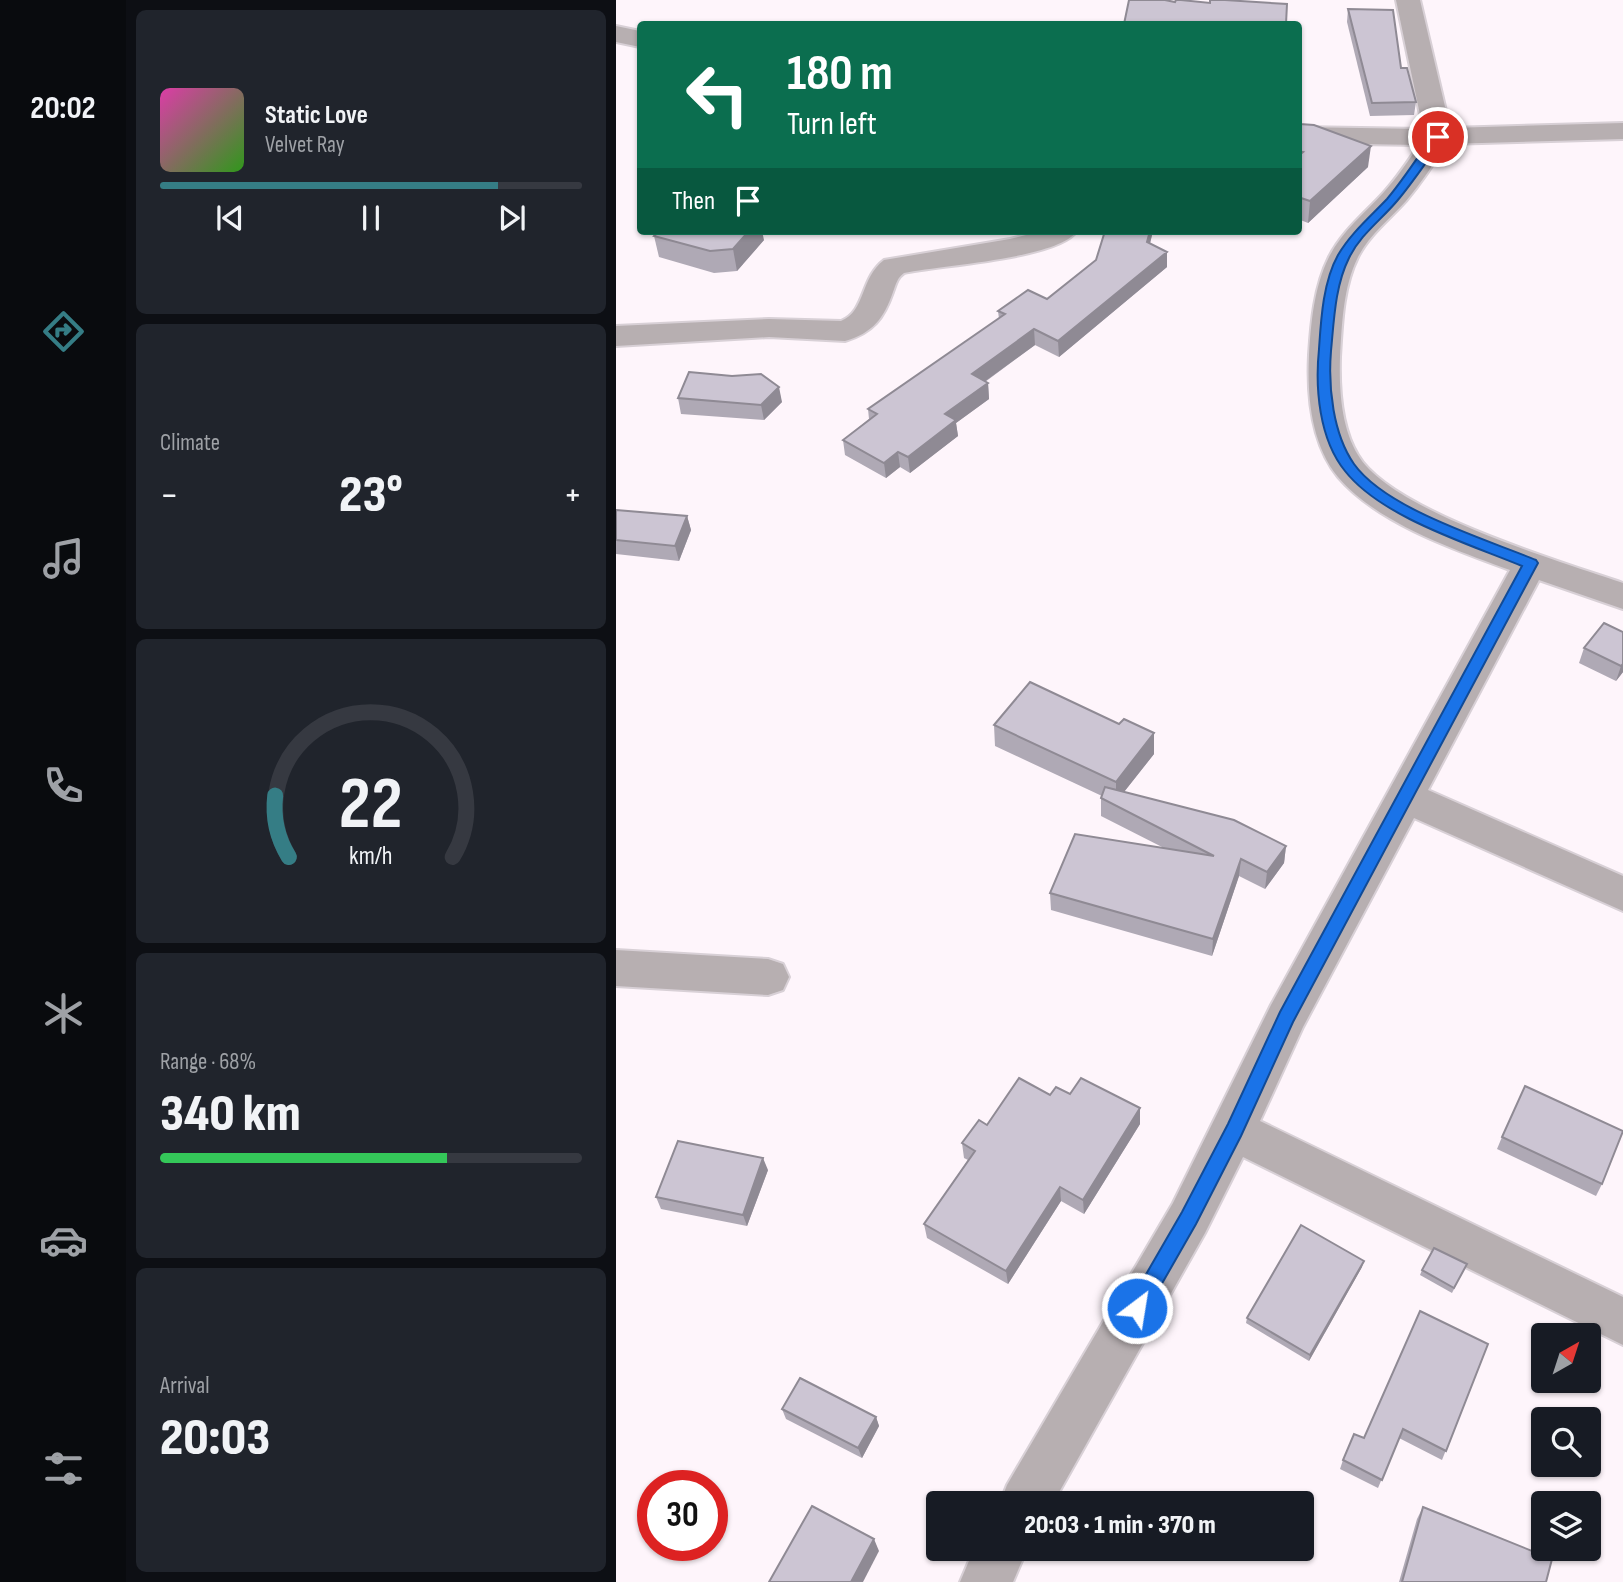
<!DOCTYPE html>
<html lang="en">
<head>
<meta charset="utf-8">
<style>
	body { margin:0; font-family:"Sofia Sans Condensed",sans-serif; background:#20242c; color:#f1f3f6; height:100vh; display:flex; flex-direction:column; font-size:26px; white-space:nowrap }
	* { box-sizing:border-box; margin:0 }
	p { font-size:23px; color:#9ea1a6 }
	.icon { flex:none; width:38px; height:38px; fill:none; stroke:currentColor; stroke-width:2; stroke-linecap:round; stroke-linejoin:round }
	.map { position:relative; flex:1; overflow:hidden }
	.panel { display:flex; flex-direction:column; gap:10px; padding:10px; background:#0d0f14; width:490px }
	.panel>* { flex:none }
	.hud { position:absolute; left:21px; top:21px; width:665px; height:214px; border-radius:7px; box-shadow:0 2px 5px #0004; background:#0b6e4f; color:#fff; overflow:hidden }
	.needle { width:46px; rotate:39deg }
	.controls { position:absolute; left:915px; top:1323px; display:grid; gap:14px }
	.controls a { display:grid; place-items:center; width:70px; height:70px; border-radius:7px; background:#171b24; box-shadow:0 2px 5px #0004; font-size:35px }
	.speed { position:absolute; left:21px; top:1470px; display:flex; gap:14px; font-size:35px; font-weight:700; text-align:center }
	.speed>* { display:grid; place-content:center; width:91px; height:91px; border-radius:50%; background:#171b24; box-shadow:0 2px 5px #0004; line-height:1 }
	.speed .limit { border:10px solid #d22; background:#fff; color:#111 }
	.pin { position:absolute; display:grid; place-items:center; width:60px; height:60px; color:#fff; margin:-30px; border:4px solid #fff; border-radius:50%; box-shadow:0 2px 7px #0007 }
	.me { position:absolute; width:77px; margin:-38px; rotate:31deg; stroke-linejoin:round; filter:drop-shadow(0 0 5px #0008) }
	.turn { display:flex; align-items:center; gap:24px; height:147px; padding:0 35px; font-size:32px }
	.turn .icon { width:91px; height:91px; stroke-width:2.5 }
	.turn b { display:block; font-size:49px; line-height:60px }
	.then { display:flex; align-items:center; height:66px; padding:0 35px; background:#0003; gap:14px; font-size:26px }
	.big { font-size:52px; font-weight:800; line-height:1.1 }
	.panel .tile { flex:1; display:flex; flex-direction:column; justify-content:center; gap:10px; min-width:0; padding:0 24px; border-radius:10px; background:#20242c }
	.panel .dial { align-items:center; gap:0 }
	.dial svg { height:182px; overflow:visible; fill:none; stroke:#363941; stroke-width:7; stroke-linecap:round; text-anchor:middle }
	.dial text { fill:#f1f3f6; stroke:none }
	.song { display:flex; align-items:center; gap:21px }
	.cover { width:84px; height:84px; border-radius:10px; background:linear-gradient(135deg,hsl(320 70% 55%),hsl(110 70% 35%)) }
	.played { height:7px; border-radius:4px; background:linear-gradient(90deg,#357d85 80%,#363941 80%) }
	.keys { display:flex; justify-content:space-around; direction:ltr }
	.heat { display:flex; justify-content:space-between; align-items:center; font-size:38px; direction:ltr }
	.charge { height:10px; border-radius:5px; background:linear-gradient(90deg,#34c759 68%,#363941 0) }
	.trip { position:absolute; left:310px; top:1491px; width:388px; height:70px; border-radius:7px; background:#171b24; box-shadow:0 2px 5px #0004; font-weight:800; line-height:70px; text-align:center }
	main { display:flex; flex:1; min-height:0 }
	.menu { display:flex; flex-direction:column; width:126px; justify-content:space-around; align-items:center; background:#090b0e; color:#9ea1a6 }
	.menu .icon { width:49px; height:49px }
	.menu .selected { color:#357d85 }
	.menu b { font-size:32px; color:#f1f3f6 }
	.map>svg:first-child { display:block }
</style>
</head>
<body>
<main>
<nav class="menu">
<b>20:02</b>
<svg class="icon selected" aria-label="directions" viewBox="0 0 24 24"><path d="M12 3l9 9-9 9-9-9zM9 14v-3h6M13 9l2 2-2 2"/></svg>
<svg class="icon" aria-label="music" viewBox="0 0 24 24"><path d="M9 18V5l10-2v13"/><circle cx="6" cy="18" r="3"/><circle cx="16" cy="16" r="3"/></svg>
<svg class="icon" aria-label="phone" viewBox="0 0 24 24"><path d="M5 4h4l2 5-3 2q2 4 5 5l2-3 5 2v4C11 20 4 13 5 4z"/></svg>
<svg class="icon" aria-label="climate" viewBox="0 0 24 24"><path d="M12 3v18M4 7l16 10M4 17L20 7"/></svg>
<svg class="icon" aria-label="car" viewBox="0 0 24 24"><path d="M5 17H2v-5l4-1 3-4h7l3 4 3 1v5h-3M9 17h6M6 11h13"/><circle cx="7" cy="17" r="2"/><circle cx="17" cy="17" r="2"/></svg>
<svg class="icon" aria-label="filters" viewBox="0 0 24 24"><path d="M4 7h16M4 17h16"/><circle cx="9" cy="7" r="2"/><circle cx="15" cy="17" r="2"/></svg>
</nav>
<section class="panel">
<div class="tile">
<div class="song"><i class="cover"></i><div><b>Static Love</b><p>Velvet Ray</p></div></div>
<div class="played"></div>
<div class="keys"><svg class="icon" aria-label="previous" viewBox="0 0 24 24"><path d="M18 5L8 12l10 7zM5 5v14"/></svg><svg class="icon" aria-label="pause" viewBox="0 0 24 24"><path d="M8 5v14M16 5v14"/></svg><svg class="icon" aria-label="next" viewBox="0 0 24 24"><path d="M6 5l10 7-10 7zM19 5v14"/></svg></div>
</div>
<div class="tile"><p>Climate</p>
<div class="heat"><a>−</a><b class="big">23°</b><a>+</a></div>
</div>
<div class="tile dial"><svg viewBox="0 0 100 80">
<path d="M14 69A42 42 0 1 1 86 69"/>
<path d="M14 69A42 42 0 0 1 8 42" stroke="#357d85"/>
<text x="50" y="56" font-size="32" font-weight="700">22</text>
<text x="50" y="72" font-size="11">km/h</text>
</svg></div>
<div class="tile"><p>Range · 68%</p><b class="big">340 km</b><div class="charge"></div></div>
<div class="tile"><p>Arrival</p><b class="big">20:03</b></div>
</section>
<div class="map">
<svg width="1007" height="1582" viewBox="0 0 1007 1582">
	<rect width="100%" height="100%" fill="#fef5fb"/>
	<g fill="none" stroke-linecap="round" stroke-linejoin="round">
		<!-- minor casing -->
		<g stroke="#d8d0d6" stroke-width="4">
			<g id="minor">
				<path d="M780 0H804L834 128 1007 123V139L830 144C818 164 805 183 790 201 774 219 753 235 742 257 727 287 726 324 724 357 723 389 725 427 742 455 774 511 946 562 1007 583V609L923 580 812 790 1007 876V911L798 818 687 1027 644 1121 1007 1297V1345L627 1157 589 1233 437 1503H384L391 1485 557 1203 655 1005 894 570C839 550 761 523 722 477 695 444 691 396 693 355 695 323 698 287 713 257 726 231 749 213 768 192 781 178 792 161 803 145L682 143V127L807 129Z"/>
				<path d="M0 26 24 31V47L0 42Z"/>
				<path d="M426 231H461C442 259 324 265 288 273 281 278 280 284 277 292 268 318 257 333 229 341L153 337 0 346V326L153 319 225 321C250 311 244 278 268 260L394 239Z"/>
				<path d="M0 950 152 959 167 964 173 977 167 990 152 995 0 986Z"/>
				<path d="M358 1549H411L397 1582H344Z"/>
			</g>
		</g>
		<!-- minor -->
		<use href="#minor" fill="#b7afb1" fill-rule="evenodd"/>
	</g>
	<!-- wall -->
	<g fill="#afa9b5">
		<path d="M732 9 785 68 800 102 798 115 754 116 731 22Z"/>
		<path d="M682 121 684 124 752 167 692 223 682 219Z"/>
		<path d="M489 231H537L534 244 551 267 443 357 419 345 369 382 372 383 373 399 340 423 342 436 294 473 284 467 270 478 229 455 227 440 253 419 252 409 383 319 382 311 431 299 480 260Z"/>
		<path d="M38 236 148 240 121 271 98 273 43 257Z"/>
		<path d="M62 398 166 402 148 420 65 414Z"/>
		<path d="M0 510 71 516 75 530 63 561 0 554Z"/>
		<path d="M1007 632V672L1000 681 963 663 968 648Z"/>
		<path d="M503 724 538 733V754L508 792 670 846 668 863 649 889 623 876 596 956 435 910 434 893 548 848 485 816V798L486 796 379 746 378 725Z"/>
		<path d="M454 1094 524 1124 468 1214 445 1201 392 1284 311 1238 308 1224 352 1160 348 1158 346 1143 371 1125 434 1095Z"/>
		<path d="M886 1137 986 1184 980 1196 881 1149Z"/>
		<path d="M152 1170 131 1226 45 1209 40 1197Z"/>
		<path d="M851 1264 836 1293 804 1275 806 1270Z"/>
		<path d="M746 1267 693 1361 630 1323 631 1318Z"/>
		<path d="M872 1344 826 1460 783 1438 762 1488 724 1469 727 1460 748 1438Z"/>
		<path d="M166 1409 260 1417 263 1426 246 1458 170 1419Z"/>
		<path d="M807 1507 930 1582H783L801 1519Z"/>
	</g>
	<!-- shaded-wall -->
	<g fill="#8f8a94">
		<path d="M755 146 752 167 692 223 694 201Z"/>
		<path d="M133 231H146L148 240 121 271 117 249Z"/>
		<path d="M534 231H537L530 258 531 242Z"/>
		<path d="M551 252V267L443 357 442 341Z"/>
		<path d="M418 329 419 345 357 390 356 374Z"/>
		<path d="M372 383 373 399 340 423 342 436 294 473 292 457 329 414Z"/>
		<path d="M163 387 166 402 148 420 145 405Z"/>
		<path d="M282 452 284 467 270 478 268 463Z"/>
		<path d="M71 516 75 530 63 561 59 546Z"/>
		<path d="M1007 664V672L1000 681 1005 666Z"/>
		<path d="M538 733V754L500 802V782Z"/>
		<path d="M670 846 668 863 649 889 651 872Z"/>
		<path d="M625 859 623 876 596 956 597 939Z"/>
		<path d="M524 1108V1124L468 1214 467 1200Z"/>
		<path d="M147 1158 152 1170 131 1226 127 1215Z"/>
		<path d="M444 1187 445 1201 392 1284 390 1271Z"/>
		<path d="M748 1261 746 1267 693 1361 694 1355Z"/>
		<path d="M260 1417 263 1426 246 1458 242 1448Z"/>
		<path d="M258 1539 263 1551 247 1582H235Z"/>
	</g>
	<!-- building -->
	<g fill="#ccc5d3" stroke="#8f8a94" stroke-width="2">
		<path d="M513 0H549L559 2 560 0H565L594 3V0H609L671 4 670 24H508Z"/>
		<path d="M732 9 777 10 785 68H791L800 102 756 103Z"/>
		<path d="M682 121 684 124 698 125 755 146 694 201 682 197V156L687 152 682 151Z"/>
		<path d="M43 231H133L117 249 94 251 38 236Z"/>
		<path d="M489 231H534L531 242 551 252 442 341 418 329 356 374 372 383 329 414 340 420 292 457 282 452 268 463 227 440 261 414 252 409 389 314 382 311 412 290 431 299 480 260Z"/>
		<path d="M73 372 116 376 145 374 163 387 145 405 62 398Z"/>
		<path d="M0 510 71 516 59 546 0 540Z"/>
		<path d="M988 623 1007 632V664L1005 666 968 648Z"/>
		<path d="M414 682 503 724 508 719 538 733 500 782 378 725Z"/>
		<path d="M489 787 618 820 670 846 651 872 625 859 597 939 434 893 459 834 598 856 485 798Z"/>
		<path d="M403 1078 434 1095 440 1087 454 1094 465 1078 524 1108 467 1200 444 1187 390 1271 308 1224 359 1151 346 1143 363 1120 371 1125Z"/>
		<path d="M909 1086 1007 1131 986 1184 886 1137Z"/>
		<path d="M62 1141 147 1158 127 1215 40 1197Z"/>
		<path d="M685 1225 748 1261 694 1355 631 1318Z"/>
		<path d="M818 1248 851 1264 838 1288 806 1270Z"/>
		<path d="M804 1311 872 1344 830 1451 787 1429 766 1480 727 1460 738 1434 748 1438Z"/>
		<path d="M184 1378 260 1417 242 1448 166 1409Z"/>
		<path d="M196 1506 258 1539 235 1582H153Z"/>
		<path d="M807 1507 936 1559 930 1582H786Z"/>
	</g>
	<!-- route -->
	<path fill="#1a73e8" stroke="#114b97" stroke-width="2" d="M818 134 828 137C813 158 798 181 781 201 765 220 744 235 733 258 719 286 718 320 715 351 712 387 717 434 738 464 770 509 869 539 920 560L922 563 677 1022 625 1136 580 1224 528 1315 521 1318 514 1315 511 1308 514 1302 566 1212 612 1124 664 1012 906 566C853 544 765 517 729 471 703 439 699 388 703 349 705 319 707 282 722 255 735 233 754 217 771 199 788 179 803 155 818 134Z"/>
</svg>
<div class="controls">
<a><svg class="needle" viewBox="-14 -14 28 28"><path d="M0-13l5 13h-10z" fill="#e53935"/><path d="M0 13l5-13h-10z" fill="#9ea1a6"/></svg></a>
<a><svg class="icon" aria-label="search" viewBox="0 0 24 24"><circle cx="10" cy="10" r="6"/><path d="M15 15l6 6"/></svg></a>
<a><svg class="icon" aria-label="layers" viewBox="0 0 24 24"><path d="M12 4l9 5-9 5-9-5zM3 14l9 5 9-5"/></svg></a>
</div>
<div class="speed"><div class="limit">30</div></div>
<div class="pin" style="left:822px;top:137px;background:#d93025"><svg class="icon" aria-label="arrive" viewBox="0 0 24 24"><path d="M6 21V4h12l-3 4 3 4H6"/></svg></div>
<svg class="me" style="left:521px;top:1308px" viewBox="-20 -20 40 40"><circle r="17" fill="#1a73e8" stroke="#fff" stroke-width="3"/><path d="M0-11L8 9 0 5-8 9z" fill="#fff"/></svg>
<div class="trip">20:03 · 1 min · 370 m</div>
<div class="hud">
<div class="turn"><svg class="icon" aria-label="left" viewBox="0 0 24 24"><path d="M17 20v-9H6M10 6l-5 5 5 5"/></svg><div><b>180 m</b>Turn left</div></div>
<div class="then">Then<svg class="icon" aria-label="arrive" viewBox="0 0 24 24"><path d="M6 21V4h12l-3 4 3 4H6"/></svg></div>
</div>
</div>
</main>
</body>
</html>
